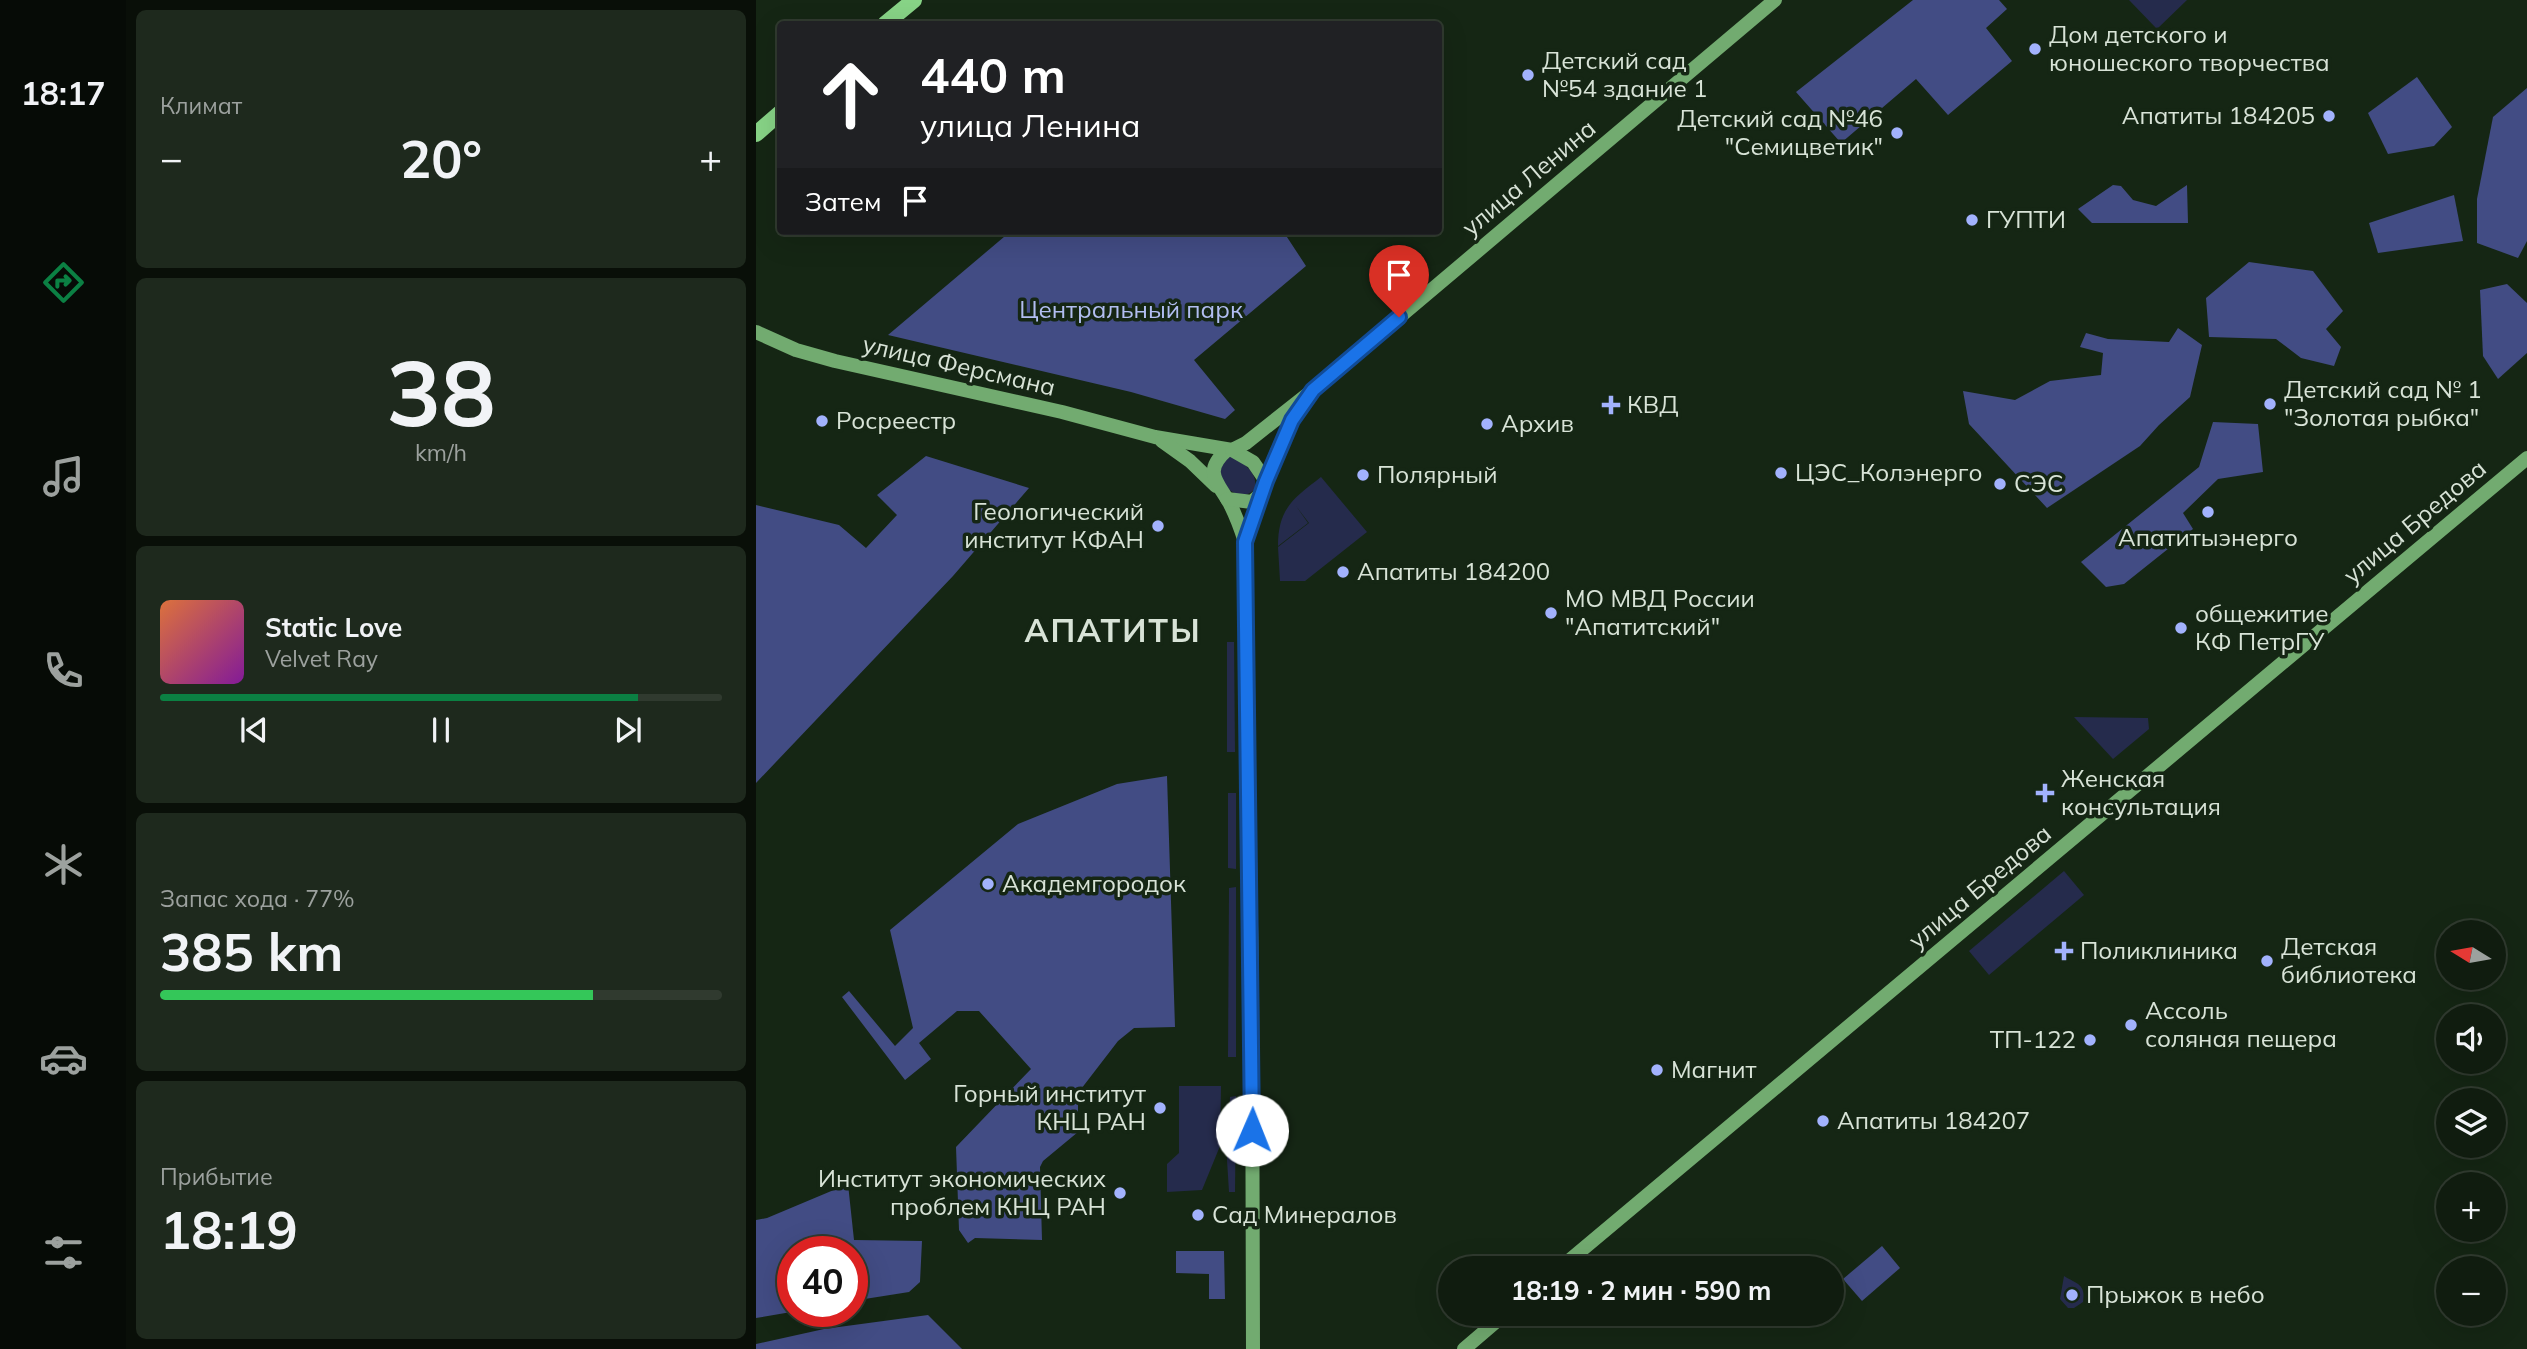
<!DOCTYPE html>
<html lang="ru">
<head>
<meta charset="utf-8">
<style>
	body { margin:0; font-family:Mulish,sans-serif; background:#1e291d; color:#f1f3f6; height:100vh; display:flex; flex-direction:column; font-size:26px; white-space:nowrap }
	* { box-sizing:border-box; margin:0 }
	p { font-size:23px; color:#9ca19e }
	.icon { flex:none; width:38px; height:38px; fill:none; stroke:currentColor; stroke-width:2; stroke-linecap:round; stroke-linejoin:round }
	.map { position:relative; flex:1; overflow:hidden }
	.panel { display:flex; flex-direction:column; gap:10px; padding:10px; background:#090f08; width:630px }
	.panel>* { flex:none }
	.guide { position:absolute; left:21px; top:21px; width:665px; height:214px; border-radius:7px; box-shadow:0 7px 28px #0002,0 0 0 2px #303a2f; background:#202124; color:#fff; overflow:hidden }
	.needle { width:46px; rotate:281deg }
	.buttons { position:absolute; left:1680px; top:920px; display:grid; gap:14px }
	.buttons a { display:grid; place-items:center; width:70px; height:70px; border-radius:50%; background:#101c0f; box-shadow:0 7px 28px #0002,0 0 0 2px #303a2f; font-size:35px }
	.speed { position:absolute; left:21px; top:1236px; display:flex; gap:14px; font-size:35px; font-weight:700; text-align:center }
	.speed>* { display:grid; place-content:center; width:91px; height:91px; border-radius:50%; background:#101c0f; box-shadow:0 7px 28px #0002,0 0 0 2px #303a2f; line-height:1 }
	.speed .limit { border:10px solid #d22; background:#fff; color:#111 }
	.pin { position:absolute; display:grid; place-items:center; width:60px; height:60px; color:#fff; margin:-72px -30px; border-radius:50% 50% 50% 0; rotate:-45deg; box-shadow:0 0 7px #0007 }
	.pin .icon { rotate:45deg }
	.me { position:absolute; width:77px; margin:-38px; rotate:1deg; stroke-linejoin:round; filter:drop-shadow(0 0 5px #0008) }
	.turn { display:flex; align-items:center; gap:24px; height:147px; padding:0 28px; font-size:32px }
	.turn .icon { width:91px; height:91px; stroke-width:2.5 }
	.turn b { display:block; font-size:49px; line-height:60px }
	.then { display:flex; align-items:center; height:66px; padding:0 28px; background:#0003; gap:14px; font-size:26px }
	.big { font-size:52px; font-weight:700; line-height:1.1 }
	.panel .widget { flex:1; display:flex; flex-direction:column; justify-content:center; gap:10px; min-width:0; padding:0 24px; border-radius:10px; background:#1e291d }
	.panel .dial { align-items:center; gap:0 }
	.dial b { font-size:91px; line-height:1 }
	.song { display:flex; align-items:center; gap:21px }
	.cover { width:84px; height:84px; border-radius:10px; background:linear-gradient(135deg,hsl(20 70% 55%),hsl(290 70% 35%)) }
	.played { height:7px; border-radius:4px; background:linear-gradient(90deg,#0b8043 85%,#303a2f 85%) }
	.keys { display:flex; justify-content:space-around; direction:ltr }
	.heat { display:flex; justify-content:space-between; align-items:center; font-size:38px; direction:ltr }
	.charge { height:10px; border-radius:5px; background:linear-gradient(90deg,#34c759 77%,#303a2f 0) }
	.trip { position:absolute; left:682px; top:1256px; width:406px; height:70px; border-radius:35px; background:#101c0f; box-shadow:0 7px 28px #0002,0 0 0 2px #303a2f; font-weight:700; line-height:70px; text-align:center }
	main { display:flex; flex:1; min-height:0 }
	.dock { display:flex; flex-direction:column; width:126px; justify-content:space-around; align-items:center; background:#060b06; color:#9ca19e }
	.dock .icon { width:49px; height:49px }
	.dock .active { color:#0b8043 }
	.dock b { font-size:32px; color:#f1f3f6 }
	.map>svg:first-child { display:block }
</style>
</head>
<body>
<main>
<nav class="dock">
<b>18:17</b>
<svg class="icon active" aria-label="directions" viewBox="0 0 24 24"><path d="M12 3l9 9-9 9-9-9zM9 14v-3h6M13 9l2 2-2 2"/></svg>
<svg class="icon" aria-label="music" viewBox="0 0 24 24"><path d="M9 18V5l10-2v13"/><circle cx="6" cy="18" r="3"/><circle cx="16" cy="16" r="3"/></svg>
<svg class="icon" aria-label="phone" viewBox="0 0 24 24"><path d="M5 4h4l2 5-3 2q2 4 5 5l2-3 5 2v4C11 20 4 13 5 4z"/></svg>
<svg class="icon" aria-label="climate" viewBox="0 0 24 24"><path d="M12 3v18M4 7l16 10M4 17L20 7"/></svg>
<svg class="icon" aria-label="car" viewBox="0 0 24 24"><path d="M5 17H2v-5l4-1 3-4h7l3 4 3 1v5h-3M9 17h6M6 11h13"/><circle cx="7" cy="17" r="2"/><circle cx="17" cy="17" r="2"/></svg>
<svg class="icon" aria-label="filters" viewBox="0 0 24 24"><path d="M4 7h16M4 17h16"/><circle cx="9" cy="7" r="2"/><circle cx="15" cy="17" r="2"/></svg>
</nav>
<section class="panel">
<div class="widget"><p>Климат</p>
<div class="heat"><a>−</a><b class="big">20°</b><a>+</a></div>
</div>
<div class="widget dial"><b>38</b><p>km/h</p></div>
<div class="widget">
<div class="song"><i class="cover"></i><div><b>Static Love</b><p>Velvet Ray</p></div></div>
<div class="played"></div>
<div class="keys"><svg class="icon" aria-label="previous" viewBox="0 0 24 24"><path d="M18 5L8 12l10 7zM5 5v14"/></svg><svg class="icon" aria-label="pause" viewBox="0 0 24 24"><path d="M8 5v14M16 5v14"/></svg><svg class="icon" aria-label="next" viewBox="0 0 24 24"><path d="M6 5l10 7-10 7zM19 5v14"/></svg></div>
</div>
<div class="widget"><p>Запас хода · 77%</p><b class="big">385 km</b><div class="charge"></div></div>
<div class="widget"><p>Прибытие</p><b class="big">18:19</b></div>
</section>
<div class="map">
<svg width="1771" height="1349" viewBox="0 0 1771 1349">
	<rect width="100%" height="100%" fill="#152614"/>
	<!-- green -->
	<g fill="#252b4c">
		<path d="M1373 0H1431L1401 29Z"/>
		<path d="M476 456C489 464 502 473 499 489 487 502 468 491 464 476 463 471 466 464 467 459Z"/>
		<path d="M565 477 611 532 549 581H524L522 547 553 523 540 506 552 523 522 546C522 508 538 498 565 477Z"/>
		<path d="M471 642H478L479 752H471Z"/>
		<path d="M1318 717 1392 718 1393 729 1357 759Z"/>
		<path d="M472 793H480V869L472 868Z"/>
		<path d="M1308 871 1328 895 1233 975 1213 951Z"/>
		<path d="M480 887V1057H472L473 888Z"/>
		<path d="M423 1086H465L464 1146 446 1190 411 1192V1164L423 1153Z"/>
		<path d="M480 1096 479 1192H473L471 1160 474 1097Z"/>
		<path d="M1308 1276C1321 1284 1330 1284 1327 1302L1318 1308H1312L1304 1299Z"/>
	</g>
	<!-- forest -->
	<g fill="#424c84">
		<path d="M1157 0H1243L1251 9 1230 28 1256 61 1192 115 1160 79 1085 143 1040 92Z"/>
		<path d="M1661 77 1696 127 1678 146 1632 154 1612 113Z"/>
		<path d="M1771 88V241L1762 258 1721 243V199L1737 117Z"/>
		<path d="M1357 185 1365 186 1377 200 1400 206 1431 185 1432 223H1336L1322 209Z"/>
		<path d="M1698 195 1707 241 1622 253 1613 223Z"/>
		<path d="M255 231H527L550 266 438 360 479 410 469 419 375 392 132 335Z"/>
		<path d="M1493 262 1557 271 1587 311 1570 329 1585 347 1578 366 1545 358 1520 339 1453 337 1450 298Z"/>
		<path d="M1751 284 1771 303V353L1742 379 1727 356 1724 290Z"/>
		<path d="M1422 328 1446 345 1434 397 1403 425 1384 446 1291 508 1213 424 1207 391 1259 400 1294 381 1345 375 1347 353 1324 347 1330 333 1352 339 1413 342Z"/>
		<path d="M1457 422 1502 424 1507 472 1462 479 1427 513 1437 529 1368 584 1350 587 1325 562 1443 467Z"/>
		<path d="M170 456 273 488 197 576 0 783V505L83 525 110 548 141 515 121 495Z"/>
		<path d="M411 776 419 1027 378 1028 362 1041 322 1093V1132L287 1161 284 1167 286 1240 219 1238 212 1243 203 1230 200 1147 275 1069 223 1011H201L163 1043 175 1059 149 1080 86 997 93 991 139 1046 157 1028 134 930 262 824 361 784Z"/>
		<path d="M92 1184 98 1240 166 1241 164 1282 153 1292 96 1301V1251H37V1311H41L0 1318V1220L11 1218Z"/>
		<path d="M1126 1246 1144 1268 1106 1301 1087 1279Z"/>
		<path d="M420 1251H468L469 1299H453V1274L420 1273Z"/>
		<path d="M172 1315 206 1349H0V1344L68 1329Z"/>
	</g>
	<g fill="none" stroke-linecap="round" stroke-linejoin="round">
		<!-- secondary -->
		<g stroke="#72ab70" stroke-width="14">
			<path d="M0 332 40 350 79 361 306 412 399 437 476 450 497 462 510 481"/>
			<path d="M406 441 434 461 460 486"/>
			<path d="M471 450C446 472 462 482 474 504 480 516 485 529 489 542L496 988 497 1349"/>
			<path d="M476 450 490 443 557 390 1019 0"/>
			<path d="M471 499 496 502 507 492"/>
			<path d="M489 542C505 497 518 445 546 406"/>
			<path d="M803 1269 1771 458"/>
			<path d="M708 1349 749 1314"/>
		</g>
		<!-- primary -->
		<g stroke="#87d386" stroke-width="16">
			<path d="M129 24 158 0"/>
			<path d="M0 134 24 113"/>
		</g>
	</g>
	<g fill="none" stroke-linecap="round" stroke-linejoin="round">
		<!-- route casing -->
		<g stroke="#114b97" stroke-width="18">
			<path id="route" d="M496 1130 489 542 510 481 536 420 557 390 643 317"/>
		</g>
		<!-- route -->
		<use href="#route" stroke="#1a73e8" stroke-width="12"/>
	</g>
	<!-- markers -->
	<g fill="#a2b2fd" stroke="#152614" stroke-width="2.5">
		<circle cx="1279" cy="49" r="7"/>
		<circle cx="772" cy="75" r="7"/>
		<circle cx="1573" cy="116" r="7"/>
		<circle cx="1141" cy="133" r="7"/>
		<circle cx="1216" cy="220" r="7"/>
		<circle cx="1514" cy="404" r="7"/>
		<path d="M851.5 394.5h7v7h7v7h-7v7h-7v-7h-7v-7h7z"/>
		<circle cx="66" cy="421" r="7"/>
		<circle cx="731" cy="424" r="7"/>
		<circle cx="1025" cy="473" r="7"/>
		<circle cx="607" cy="475" r="7"/>
		<circle cx="1244" cy="484" r="7"/>
		<circle cx="1452" cy="512" r="7"/>
		<circle cx="402" cy="526" r="7"/>
		<circle cx="587" cy="572" r="7"/>
		<circle cx="795" cy="613" r="7"/>
		<circle cx="1425" cy="628" r="7"/>
		<path d="M1285.5 782.5h7v7h7v7h-7v7h-7v-7h-7v-7h7z"/>
		<circle cx="232" cy="884" r="7"/>
		<path d="M1304.5 940.5h7v7h7v7h-7v7h-7v-7h-7v-7h7z"/>
		<circle cx="1511" cy="961" r="7"/>
		<circle cx="1375" cy="1025" r="7"/>
		<circle cx="1334" cy="1040" r="7"/>
		<circle cx="901" cy="1070" r="7"/>
		<circle cx="404" cy="1108" r="7"/>
		<circle cx="1067" cy="1121" r="7"/>
		<circle cx="364" cy="1193" r="7"/>
		<circle cx="442" cy="1215" r="7"/>
		<circle cx="1316" cy="1295" r="7"/>
	</g>
	<g text-anchor="middle" stroke-width="7" stroke-linejoin="round" paint-order="stroke">
		<!-- poi labels -->
		<g font-size="24" fill="#d8e3d7" stroke="#152614" text-anchor="start">
			<text x="1293" y="43">Дом детского и<tspan x="1293" dy="28">юношеского творчества</tspan></text>
			<text x="786" y="69">Детский сад<tspan x="786" dy="28">№54 здание 1</tspan></text>
			<text x="1559" y="124" text-anchor="end">Апатиты 184205</text>
			<text x="1127" y="127" text-anchor="end">Детский сад №46<tspan x="1127" dy="28">"Семицветик"</tspan></text>
			<text x="1230" y="228">ГУПТИ</text>
			<text x="1528" y="398">Детский сад № 1<tspan x="1528" dy="28">"Золотая рыбка"</tspan></text>
			<text x="871" y="413">КВД</text>
			<text x="80" y="429">Росреестр</text>
			<text x="745" y="432">Архив</text>
			<text x="1039" y="481">ЦЭС_Колэнерго</text>
			<text x="621" y="483">Полярный</text>
			<text x="1258" y="492">СЭС</text>
			<text x="388" y="520" text-anchor="end">Геологический<tspan x="388" dy="28">институт КФАН</tspan></text>
			<text x="1452" y="546" text-anchor="middle">Апатитыэнерго</text>
			<text x="601" y="580">Апатиты 184200</text>
			<text x="809" y="607">МО МВД России<tspan x="809" dy="28">"Апатитский"</tspan></text>
			<text x="1439" y="622">общежитие<tspan x="1439" dy="28">КФ ПетрГУ</tspan></text>
			<text x="1305" y="787">Женская<tspan x="1305" dy="28">консультация</tspan></text>
			<text x="246" y="892">Академгородок</text>
			<text x="1525" y="955">Детская<tspan x="1525" dy="28">библиотека</tspan></text>
			<text x="1324" y="959">Поликлиника</text>
			<text x="1389" y="1019">Ассоль<tspan x="1389" dy="28">соляная пещера</tspan></text>
			<text x="1320" y="1048" text-anchor="end">ТП-122</text>
			<text x="915" y="1078">Магнит</text>
			<text x="390" y="1102" text-anchor="end">Горный институт<tspan x="390" dy="28">КНЦ РАН</tspan></text>
			<text x="1081" y="1129">Апатиты 184207</text>
			<text x="350" y="1187" text-anchor="end">Институт экономических<tspan x="350" dy="28">проблем КНЦ РАН</tspan></text>
			<text x="456" y="1223">Сад Минералов</text>
			<text x="1330" y="1303">Прыжок в небо</text>
		</g>
		<!-- street labels -->
		<g font-size="24" fill="#d8e3d7" stroke="#152614">
			<text transform="translate(773 178) rotate(-40)" y="8">улица Ленина</text>
			<text transform="translate(203 366) rotate(13)" y="8">улица Ферсмана</text>
			<text transform="translate(1659 522) rotate(-40)" y="8">улица Бредова</text>
			<text transform="translate(1224 887) rotate(-40)" y="8">улица Бредова</text>
		</g>
		<!-- park labels -->
		<g font-size="24" fill="#b2bef1" stroke="#152614">
			<text x="375" y="318">Центральный парк</text>
		</g>
		<!-- district labels -->
		<g font-size="32" font-weight="bold" letter-spacing="2" fill="#d8e3d7" stroke="#152614">
			<text x="357" y="642">АПАТИТЫ</text>
		</g>
	</g>
</svg>
<div class="buttons">
<a><svg class="needle" viewBox="-14 -14 28 28"><path d="M0-13l5 13h-10z" fill="#e53935"/><path d="M0 13l5-13h-10z" fill="#9ca19e"/></svg></a>
<a><svg class="icon" aria-label="sound" viewBox="0 0 24 24"><path d="M4 9h4l5-4v14l-5-4H4zM17 9q2 3 0 6"/></svg></a>
<a><svg class="icon" aria-label="layers" viewBox="0 0 24 24"><path d="M12 4l9 5-9 5-9-5zM3 14l9 5 9-5"/></svg></a>
<a>+</a>
<a>−</a>
</div>
<div class="speed"><div class="limit">40</div></div>
<div class="pin" style="left:643px;top:317px;background:#d93025"><svg class="icon" aria-label="arrive" viewBox="0 0 24 24"><path d="M6 21V4h12l-3 4 3 4H6"/></svg></div>
<svg class="me" style="left:496px;top:1130px" viewBox="-20 -20 40 40"><circle r="19" fill="#fff"/><path d="M0-13L10 11 0 6-10 11z" fill="#1a73e8"/></svg>
<div class="trip">18:19 · 2 мин · 590 m</div>
<div class="guide">
<div class="turn"><svg class="icon" aria-label="ahead" viewBox="0 0 24 24"><path d="M12 20V5M6 11l6-6 6 6"/></svg><div><b>440 m</b>улица Ленина</div></div>
<div class="then">Затем<svg class="icon" aria-label="arrive" viewBox="0 0 24 24"><path d="M6 21V4h12l-3 4 3 4H6"/></svg></div>
</div>
</div>
</main>
</body>
</html>
